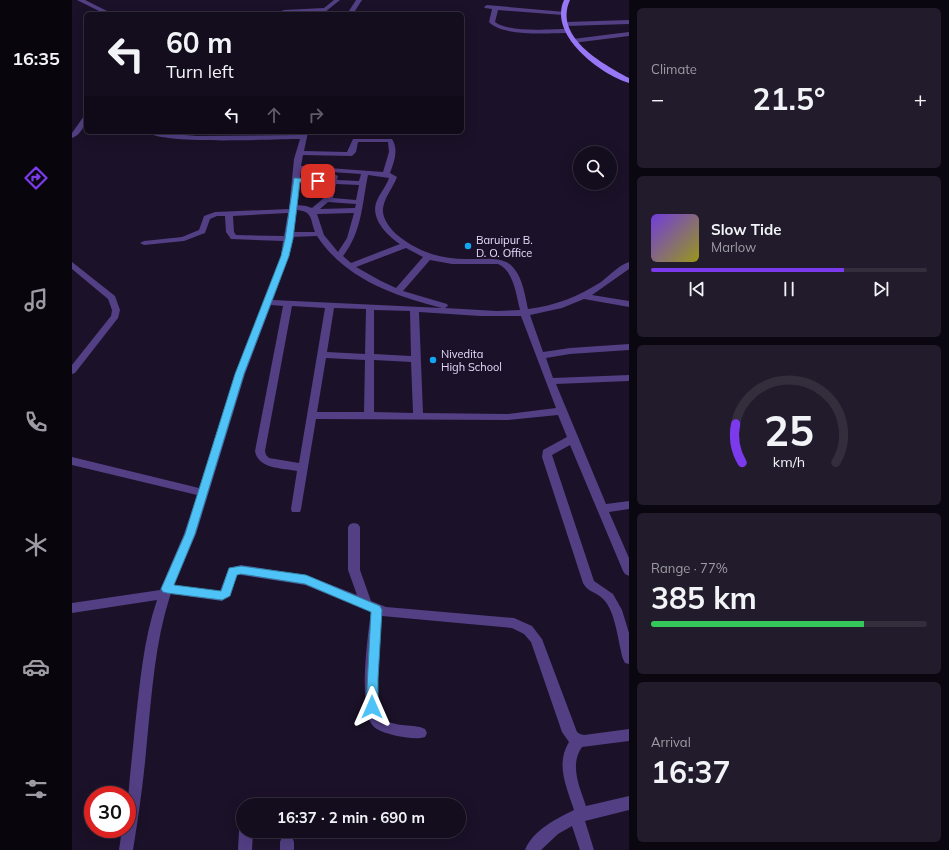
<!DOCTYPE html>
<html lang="en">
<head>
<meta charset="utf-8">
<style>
	body { margin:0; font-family:Mulish,sans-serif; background:#211b2b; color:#f1f3f6; height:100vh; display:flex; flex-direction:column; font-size:15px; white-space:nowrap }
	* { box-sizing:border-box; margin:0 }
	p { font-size:13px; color:#9d9ca4 }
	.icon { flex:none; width:22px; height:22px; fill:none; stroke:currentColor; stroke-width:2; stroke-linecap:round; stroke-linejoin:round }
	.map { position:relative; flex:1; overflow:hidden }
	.panel { display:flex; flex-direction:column; gap:8px; padding:8px; background:#0b0710; width:320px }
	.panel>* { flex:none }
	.banner { position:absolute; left:12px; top:12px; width:380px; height:122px; border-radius:6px; box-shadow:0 4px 16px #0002,0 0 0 1px #332d3c; background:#140d1e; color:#f1f3f6; overflow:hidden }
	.buttons { position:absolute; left:501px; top:146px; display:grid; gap:8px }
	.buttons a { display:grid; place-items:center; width:44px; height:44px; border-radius:50%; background:#140d1e; box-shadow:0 4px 16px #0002,0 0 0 1px #332d3c; font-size:20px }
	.speed { position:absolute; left:12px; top:786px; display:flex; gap:8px; font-size:20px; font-weight:700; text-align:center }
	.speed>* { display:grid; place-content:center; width:52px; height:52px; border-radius:50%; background:#140d1e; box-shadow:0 4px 16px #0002,0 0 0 1px #332d3c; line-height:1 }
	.speed .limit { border:6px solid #d22; background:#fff; color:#111 }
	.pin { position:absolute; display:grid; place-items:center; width:34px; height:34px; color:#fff; margin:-17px; border-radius:8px; box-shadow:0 2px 6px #0006 }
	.me { position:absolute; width:44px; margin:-22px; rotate:0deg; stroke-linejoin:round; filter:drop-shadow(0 0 3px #0008) }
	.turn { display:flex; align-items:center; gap:14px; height:84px; padding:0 16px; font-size:18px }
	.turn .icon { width:52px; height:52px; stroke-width:2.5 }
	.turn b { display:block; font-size:28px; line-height:34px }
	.lanes { display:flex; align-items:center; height:38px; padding:0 16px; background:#0003; justify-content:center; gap:20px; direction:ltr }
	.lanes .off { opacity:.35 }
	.big { font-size:30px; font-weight:700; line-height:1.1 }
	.panel .card { flex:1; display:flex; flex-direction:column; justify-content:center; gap:6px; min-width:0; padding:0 14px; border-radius:6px; background:#211b2b }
	.panel .dial { align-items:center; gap:0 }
	.dial svg { height:104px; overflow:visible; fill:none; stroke:#332d3c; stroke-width:7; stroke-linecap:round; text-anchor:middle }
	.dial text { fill:#f1f3f6; stroke:none }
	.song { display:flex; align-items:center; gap:12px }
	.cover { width:48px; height:48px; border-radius:6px; background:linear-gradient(135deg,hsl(260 70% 55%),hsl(60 70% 35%)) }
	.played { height:4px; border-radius:2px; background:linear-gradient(90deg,#7c3aed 70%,#332d3c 70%) }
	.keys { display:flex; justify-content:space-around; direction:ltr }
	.heat { display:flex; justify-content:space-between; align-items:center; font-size:22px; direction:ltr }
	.charge { height:6px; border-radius:3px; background:linear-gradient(90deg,#34c759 77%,#332d3c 0) }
	.trip { position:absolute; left:164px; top:798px; width:230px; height:40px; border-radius:20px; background:#140d1e; box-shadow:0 4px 16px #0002,0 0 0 1px #332d3c; font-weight:700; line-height:40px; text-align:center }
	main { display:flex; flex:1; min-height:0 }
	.tab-bar { display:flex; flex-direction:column; width:72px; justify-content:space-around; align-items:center; background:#08050c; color:#9d9ca4 }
	.tab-bar .icon { width:28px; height:28px }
	.tab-bar .active { color:#7c3aed }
	.tab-bar b { font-size:18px; color:#f1f3f6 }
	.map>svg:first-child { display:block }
</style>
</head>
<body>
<main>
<nav class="tab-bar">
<b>16:35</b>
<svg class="icon active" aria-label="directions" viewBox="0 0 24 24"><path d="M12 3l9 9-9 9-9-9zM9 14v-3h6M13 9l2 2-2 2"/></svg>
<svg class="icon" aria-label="music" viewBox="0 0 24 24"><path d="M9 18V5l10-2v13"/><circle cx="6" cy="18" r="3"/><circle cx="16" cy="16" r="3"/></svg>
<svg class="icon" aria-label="phone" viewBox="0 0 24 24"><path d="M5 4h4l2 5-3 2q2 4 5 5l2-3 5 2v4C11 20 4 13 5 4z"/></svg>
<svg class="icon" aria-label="climate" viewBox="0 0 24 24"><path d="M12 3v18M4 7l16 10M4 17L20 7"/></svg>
<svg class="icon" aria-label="car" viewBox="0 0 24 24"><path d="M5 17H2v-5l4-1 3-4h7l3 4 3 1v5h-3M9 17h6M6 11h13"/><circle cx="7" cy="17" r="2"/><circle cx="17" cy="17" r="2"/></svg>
<svg class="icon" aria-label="filters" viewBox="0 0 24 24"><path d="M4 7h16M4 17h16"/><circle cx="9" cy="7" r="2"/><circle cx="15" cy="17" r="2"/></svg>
</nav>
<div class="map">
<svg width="557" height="850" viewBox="0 0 557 850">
	<rect width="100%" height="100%" fill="#1b1128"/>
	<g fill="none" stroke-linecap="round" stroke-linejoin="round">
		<!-- minor -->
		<g fill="#523f84" fill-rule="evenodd">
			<path d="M5 0H13L41 14H33Z"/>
			<path d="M262 0H268L253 12 202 14 212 10 252 8Z"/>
			<path d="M284 0H290L281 14H275Z"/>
			<path d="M415 5 493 12V14L491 15 426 10 423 22C438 33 477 29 496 29L499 31 496 33C476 33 431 37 417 22L420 9 413 8 412 7Z"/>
			<path d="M557 20V24L494 26 491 24 494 22Z"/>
			<path d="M557 32V36L501 43 498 41 501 39Z"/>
			<path d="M14 115C14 124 9 135 0 138V133L12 116Z"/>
			<path d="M75 132 125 136 229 135 230 132H236L232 151 275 152 281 139H320C327 150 322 162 318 173L325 177C321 188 313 196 311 208 310 218 317 227 324 234 347 253 371 260 400 259 411 259 426 257 436 263 450 272 453 295 456 309 483 306 507 296 529 282 537 276 547 265 557 262V269L520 295 557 301V307L512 299 490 308 458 315 471 352 498 348 557 344V350L498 354 474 358 481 378 557 375V381L484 384 534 504 557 501V509L537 512 557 558V576L553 574 551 571 498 445 480 455 522 581 541 594 550 610 557 633V664L553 663 551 659C546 642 544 613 532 600 526 592 516 593 511 583L470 457 471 450 495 437 486 415 436 420 244 419 229 509 228 512H220L219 509 225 471C210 468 186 469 183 451L211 306 199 305 173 374 124 534 102 585 148 591 157 568 169 565 234 575 285 595 276 570V527L278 524 282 523 286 524 288 527V570L299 601 314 607 442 618 460 626 470 639 505 732 508 734 512 735 557 729V741L510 747C497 765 508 788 514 806L557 796V810L513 821 522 850H508L500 826 486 834 469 850H453C461 830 484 819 502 810 495 788 483 764 497 742L490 732 459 642 452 634 440 628 310 616C308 634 300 704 310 717 317 726 337 725 348 727L353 729 355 733 353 737C345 740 334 737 325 736 318 734 308 732 302 727 285 711 296 634 299 612L233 585 169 575H165L158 596 150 601 99 594 98 596C83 643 80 692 75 741 72 777 67 814 61 850H47L50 829H55C55 794 60 760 63 726 68 684 71 641 85 600L0 613V603L88 590 112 534 125 495 0 465V457L127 488 163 374 209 256 211 241 159 239 154 232 153 216H145L138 219 133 233 112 241 72 245 68 243 72 241 110 237 127 230 132 216 143 212 217 209 222 159 228 139C201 139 91 145 75 132ZM286 142H316L317 152 311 172 229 166 231 155 280 156 284 152ZM229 170 289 174 287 181 265 180 266 176 262 174H259L258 179 228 178ZM296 175 317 178C314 187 307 194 304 203 299 220 316 236 328 244L279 263 271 256C290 232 290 204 296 175ZM227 182 257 184 253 197 240 208 234 206 225 205ZM264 184 287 185 284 200 261 198ZM256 202 284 204 283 208 248 209ZM224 210C241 211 238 219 243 232H221ZM216 213 212 236 164 235 162 232 161 216ZM282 213 275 238 266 252 252 235 245 214ZM245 236C273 279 323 296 370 308L201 300 217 256 221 239 220 237ZM334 248 351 257 324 288 309 281 284 267ZM358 260 380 264H426C442 271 444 295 448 310L425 311 373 308 376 306 375 304 331 291ZM220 306 253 308 227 463 197 458 194 455 193 451ZM262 308 294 309 293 354 255 352ZM302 310 338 311 339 356 302 354ZM347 312 408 316H449L484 408 436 414 351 413ZM254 358 293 360 292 412H245ZM302 360 339 362 341 413 302 412Z"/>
			<path d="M0 262 43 296 48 310 46 318 3 373 0 374V365L39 316 40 310 36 299 0 269Z"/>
			<path d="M171 825V831H181L180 850H166L167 831Z"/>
			<path d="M215 835 220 837 222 842V850H208V842L210 837Z"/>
		</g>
		<!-- secondary -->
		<path fill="#9877f7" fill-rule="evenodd" d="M492 0H498C481 37 531 64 557 78V83C528 74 476 35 492 0Z"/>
	</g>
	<!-- route -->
	<path fill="#4fc3f7" stroke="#337fa1" d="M222 178 246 179 249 181 246 183 228 182 221 239 217 256 172 374 123 534 102 585 149 591 157 568 169 566 234 575 308 606 310 610 306 679V707L304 711 300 713 296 711 294 707 299 612 233 584 169 574 165 575 158 596 150 600 95 593 91 592 89 589 113 534 163 374 209 256 213 239Z"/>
	<!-- markers -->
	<g fill="#12a6f2" stroke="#1b1128" stroke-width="1.5">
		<circle cx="396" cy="246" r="4"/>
		<circle cx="361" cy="360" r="4"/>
	</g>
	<g text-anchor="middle" stroke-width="4" stroke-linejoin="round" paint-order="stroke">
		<!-- poi labels -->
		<g font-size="11" fill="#e6dafd" stroke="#1b1128" text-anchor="start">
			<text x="404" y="244">Baruipur B.<tspan x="404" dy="13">D. O. Office</tspan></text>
			<text x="369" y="358">Nivedita<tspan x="369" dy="13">High School</tspan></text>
		</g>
	</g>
</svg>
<div class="buttons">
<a><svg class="icon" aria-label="search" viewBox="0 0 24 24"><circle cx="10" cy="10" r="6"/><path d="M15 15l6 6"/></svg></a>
</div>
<div class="speed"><div class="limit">30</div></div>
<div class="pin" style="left:246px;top:181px;background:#d93025"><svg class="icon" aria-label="arrive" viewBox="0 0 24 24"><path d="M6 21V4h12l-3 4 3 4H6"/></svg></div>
<svg class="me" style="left:300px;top:707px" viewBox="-20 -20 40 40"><path d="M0-17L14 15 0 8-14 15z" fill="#4fc3f7" stroke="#fff" stroke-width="4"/></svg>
<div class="trip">16:37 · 2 min · 690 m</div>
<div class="banner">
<div class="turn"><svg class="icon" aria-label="left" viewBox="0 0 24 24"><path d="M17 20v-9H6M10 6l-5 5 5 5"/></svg><div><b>60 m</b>Turn left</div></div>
<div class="lanes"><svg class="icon" aria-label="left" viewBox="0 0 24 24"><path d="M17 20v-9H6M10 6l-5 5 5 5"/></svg><svg class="icon off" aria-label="ahead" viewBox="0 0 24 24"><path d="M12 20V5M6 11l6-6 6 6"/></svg><svg class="icon off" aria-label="right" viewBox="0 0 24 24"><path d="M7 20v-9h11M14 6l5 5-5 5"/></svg></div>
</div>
</div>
<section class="panel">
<div class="card"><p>Climate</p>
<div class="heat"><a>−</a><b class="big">21.5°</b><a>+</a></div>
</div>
<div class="card">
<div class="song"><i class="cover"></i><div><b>Slow Tide</b><p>Marlow</p></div></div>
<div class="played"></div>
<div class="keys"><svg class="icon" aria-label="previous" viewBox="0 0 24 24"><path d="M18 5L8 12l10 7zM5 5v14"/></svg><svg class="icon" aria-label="pause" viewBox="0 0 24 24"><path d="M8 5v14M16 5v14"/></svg><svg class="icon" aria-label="next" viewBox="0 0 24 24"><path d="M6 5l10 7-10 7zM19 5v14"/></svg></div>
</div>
<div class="card dial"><svg viewBox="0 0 100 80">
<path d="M14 69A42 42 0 1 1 86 69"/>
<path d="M14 69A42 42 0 0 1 9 39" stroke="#7c3aed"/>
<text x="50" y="56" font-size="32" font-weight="700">25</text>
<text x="50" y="72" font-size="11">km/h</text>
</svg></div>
<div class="card"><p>Range · 77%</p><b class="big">385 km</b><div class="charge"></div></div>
<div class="card"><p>Arrival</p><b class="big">16:37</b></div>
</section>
</main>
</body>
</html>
